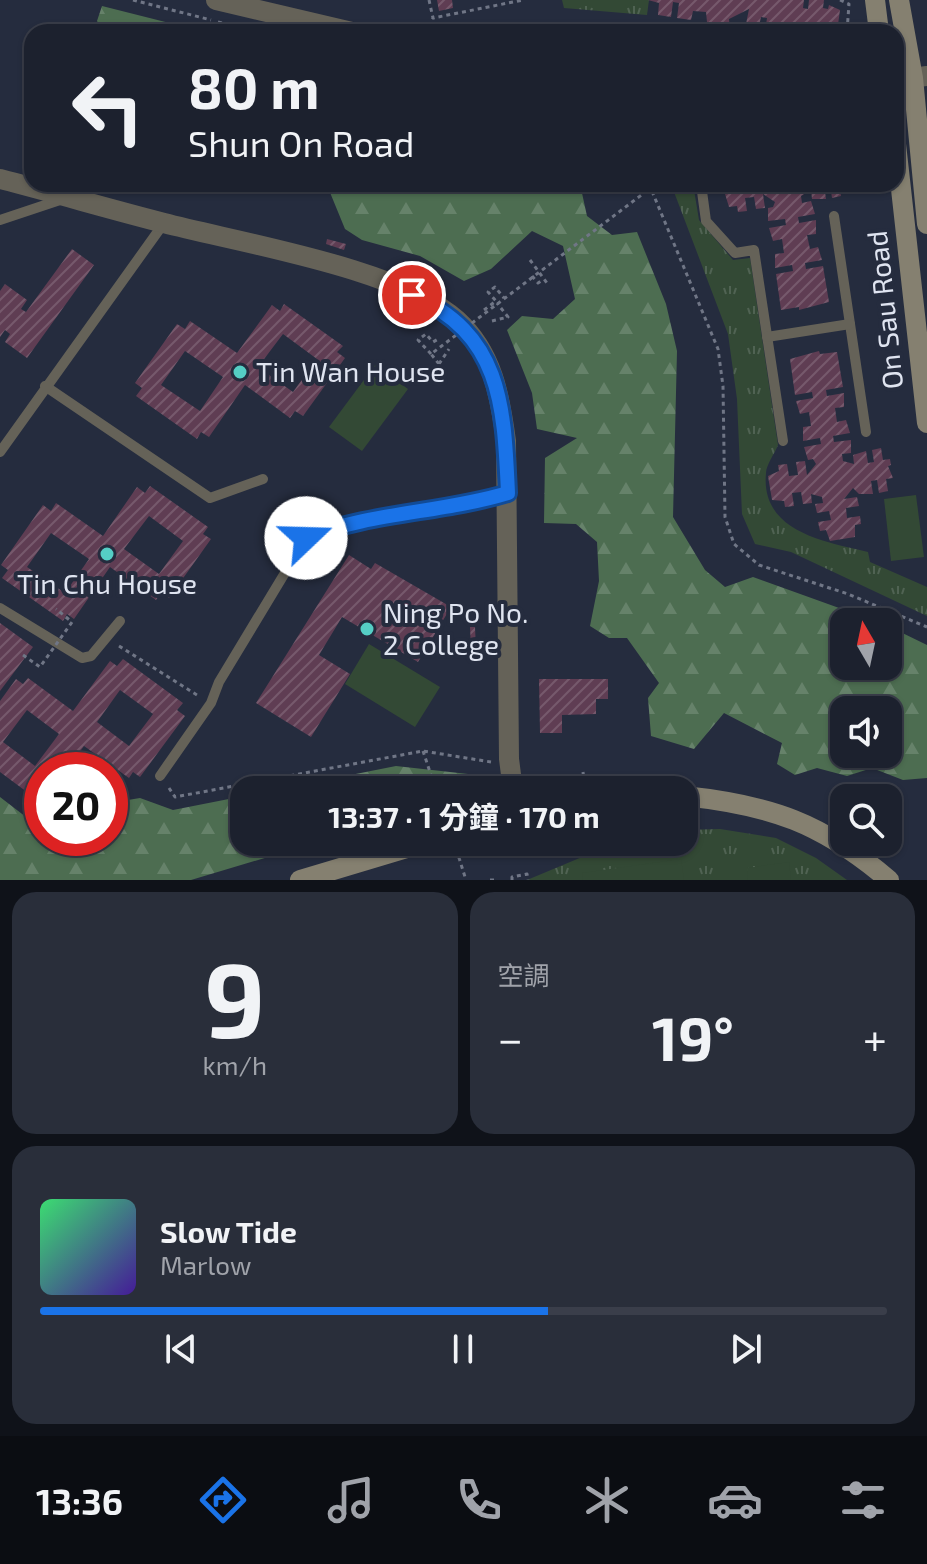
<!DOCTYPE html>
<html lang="zh-TW">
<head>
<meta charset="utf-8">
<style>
	body { margin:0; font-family:"Exo 2","Noto Sans TC",sans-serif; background:#292e3a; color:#f1f3f6; height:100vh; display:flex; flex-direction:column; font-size:30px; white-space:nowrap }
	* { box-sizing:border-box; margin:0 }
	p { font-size:26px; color:#a0a3aa }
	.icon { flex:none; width:44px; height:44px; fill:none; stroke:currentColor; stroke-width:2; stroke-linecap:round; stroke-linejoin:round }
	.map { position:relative; height:880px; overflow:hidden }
	.sheet { display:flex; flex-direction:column; gap:12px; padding:12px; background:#0f1219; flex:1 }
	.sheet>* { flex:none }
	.banner { position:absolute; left:24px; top:24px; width:880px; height:168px; border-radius:24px; box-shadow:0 2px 6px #0004,0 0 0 2px #3a3e4a; background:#1c212e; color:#f1f3f6; overflow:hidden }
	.needle { width:52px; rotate:351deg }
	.buttons { position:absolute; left:830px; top:608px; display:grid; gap:16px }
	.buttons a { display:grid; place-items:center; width:72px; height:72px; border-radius:16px; background:#1c212e; box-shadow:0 2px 6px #0004,0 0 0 2px #3a3e4a; font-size:40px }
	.speed { position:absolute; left:24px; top:752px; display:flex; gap:16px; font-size:40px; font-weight:700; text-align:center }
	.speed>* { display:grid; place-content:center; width:104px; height:104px; border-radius:50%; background:#1c212e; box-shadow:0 2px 6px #0004,0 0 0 2px #3a3e4a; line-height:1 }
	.speed .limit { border:12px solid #d22; background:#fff; color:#111 }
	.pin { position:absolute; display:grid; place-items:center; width:68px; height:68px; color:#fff; margin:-34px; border:4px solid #fff; border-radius:50%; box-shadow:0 2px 8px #0007 }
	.me { position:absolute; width:88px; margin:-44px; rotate:69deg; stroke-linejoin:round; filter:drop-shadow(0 0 6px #0008) }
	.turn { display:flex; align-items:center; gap:28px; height:168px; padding:0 32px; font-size:36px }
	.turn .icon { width:104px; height:104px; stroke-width:2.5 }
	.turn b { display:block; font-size:56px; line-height:68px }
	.big { font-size:60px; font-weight:700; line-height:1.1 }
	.sheet .card { flex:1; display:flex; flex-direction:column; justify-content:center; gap:12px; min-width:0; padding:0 28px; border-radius:24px; background:#292e3a }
	.sheet .dial { align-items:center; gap:0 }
	.dial b { font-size:104px; line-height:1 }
	.song { display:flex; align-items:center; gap:24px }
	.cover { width:96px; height:96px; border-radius:12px; background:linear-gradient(135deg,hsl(140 70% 55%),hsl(260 70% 35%)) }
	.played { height:8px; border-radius:4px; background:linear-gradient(90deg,#1a73e8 60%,#3a3e4a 60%) }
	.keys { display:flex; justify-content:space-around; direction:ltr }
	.heat { display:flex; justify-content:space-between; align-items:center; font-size:44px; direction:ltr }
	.sheet .tiles { flex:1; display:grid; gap:12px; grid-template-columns:1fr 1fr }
	.card:last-child { grid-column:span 2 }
	.trip { position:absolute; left:230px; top:776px; width:468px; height:80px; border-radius:24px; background:#1c212e; box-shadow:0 2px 6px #0004,0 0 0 2px #3a3e4a; font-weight:700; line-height:80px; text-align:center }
	.dock { display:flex; height:128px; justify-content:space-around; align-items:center; background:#0b0d12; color:#a0a3aa }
	.dock .icon { width:56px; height:56px }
	.dock .current { color:#1a73e8 }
	.dock b { font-size:36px; color:#f1f3f6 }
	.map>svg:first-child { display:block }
</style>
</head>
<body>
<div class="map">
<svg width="927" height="880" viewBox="0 0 927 880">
	<defs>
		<pattern id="grass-tufts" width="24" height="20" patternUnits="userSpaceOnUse" patternTransform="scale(2)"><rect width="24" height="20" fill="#334935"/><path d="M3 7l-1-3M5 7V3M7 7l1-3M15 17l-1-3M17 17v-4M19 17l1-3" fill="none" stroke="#506353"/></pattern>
		<pattern id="forest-firs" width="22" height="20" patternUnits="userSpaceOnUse" patternTransform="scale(2)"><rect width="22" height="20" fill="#4d6d51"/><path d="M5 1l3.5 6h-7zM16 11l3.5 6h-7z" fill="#66826a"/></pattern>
		<pattern id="building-hatch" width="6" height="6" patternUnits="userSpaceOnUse" patternTransform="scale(2)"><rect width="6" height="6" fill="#5f3d53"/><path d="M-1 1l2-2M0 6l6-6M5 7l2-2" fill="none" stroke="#76596c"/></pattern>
	</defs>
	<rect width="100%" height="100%" fill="#252c3e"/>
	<!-- grass -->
	<g fill="url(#grass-tufts)">
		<path d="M562 0H649L647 15 564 8Z"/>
		<path d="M671 184H693L699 220 733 260 750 258 778 445C775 453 766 465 766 473 760 532 826 542 868 552L870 562 927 587V616L791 552 755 544 742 514 737 399 728 334Z"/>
		<path d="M720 829 776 838 816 858 847 880H527L618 842H684V830Z"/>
	</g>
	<!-- forest -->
	<g fill="url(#forest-firs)" fill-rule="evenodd">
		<path d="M102 6 205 32H104L97 21Z"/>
		<path d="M307 184H580L587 216 612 235 637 232 666 304 677 351 673 517 705 570 725 587 753 577 878 622H844V666H888V626L927 645V778L903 780 872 768 847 776 817 768 795 775 777 764 782 743 724 713 694 749 651 736 648 698 659 683 627 638H609L590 626 599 581 597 542 576 524 544 523 545 458 577 438 537 429 532 393 507 330 522 316 553 319 575 299 563 246 532 231 491 269 464 281 420 256 362 240 345 229 329 190ZM844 710H888V754H844Z"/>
		<path d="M396 766 477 775 473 790H275Z"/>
		<path d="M244 796V842H318L191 880H0V797L26 817 42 814V838H110V803L140 798 173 810Z"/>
	</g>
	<!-- pitch -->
	<g fill="#334935">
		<path d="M375 365 408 389 362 451 329 427Z"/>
		<path d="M916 495 924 557 891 561 884 499Z"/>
		<path d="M369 644 440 687 415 727 345 684Z"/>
		<path d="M681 859 684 880H583L582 873Z"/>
		<path d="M789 862 791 880H748L747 868Z"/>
	</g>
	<!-- building -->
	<g fill="url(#building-hatch)" fill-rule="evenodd">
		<path d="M437 0H452L453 8 439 11Z"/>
		<path d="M648 0H804L803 8 808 9 809 0H824L823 8 828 9 829 5 840 10 837 32H804L805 25 800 24 798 32 779 29 765 32 767 18 761 17 758 31 745 29 749 9 729 19 730 32H708L706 12 693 11 691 20 677 18 679 3 673 2 671 17 658 15 659 3Z"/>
		<path d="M563 22 633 25V32H561Z"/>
		<path d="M722 184H824L826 199H812L811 190 801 196 802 203 811 201 815 214 798 217 799 223 816 220V234L807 235 810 249 818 247 822 260 805 263 806 269 823 266 829 302 799 310V307L781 310 776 274 793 271 792 265 775 268V254L784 253 782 239 773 241 769 228 786 225 785 219 768 221V208L773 207 775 202 763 194 765 208 756 209 754 197 745 198 747 211 738 212 737 206 729 207Z"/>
		<path d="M830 184H839L841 196 832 198Z"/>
		<path d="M327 239 346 244 344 250 326 244Z"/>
		<path d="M72 249 94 265 27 358 5 342 10 334 5 330 0 337V291L5 284 27 300 21 309 26 312Z"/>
		<path d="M284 304 343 346 337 352 345 358 303 416 295 411 290 418 245 385 209 437 201 432 197 439 136 396 142 388 135 383 177 324 185 329 190 321 237 353 272 305 280 311ZM283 334 317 359 293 392 258 367ZM185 351 223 377 200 411 161 385Z"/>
		<path d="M819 351 820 354 837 352 843 387 826 390 827 396 844 393V407L835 408 837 422 846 420 850 433 833 436 834 442 851 440V453L842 454 843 461 854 464 853 455 866 451 868 463 874 462 872 450 881 448 883 460 890 459 891 465 888 466 893 478 886 479 888 491 879 493 877 480 871 481 873 494H859L853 488 844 499 857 497 859 506 846 508 847 518 860 516 861 524 855 525V537L830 541 826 530 820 531 818 522 831 520 829 511 817 513 815 504 823 503 822 497 811 494 812 503 803 504 801 492 792 493 794 506 785 507 784 501 772 500 768 476 779 471 778 465 787 464 789 476 798 475 796 462 805 461 807 475 816 464 813 459 808 460 804 447 821 444 820 438 803 441V427L811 426 809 412 800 414 796 401 813 398 812 392 795 395 790 359Z"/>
		<path d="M150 486 208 527 203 534 211 539 169 598 161 593 156 600 110 567 74 619 67 614 63 621 2 578 8 570 1 565 43 505 51 511 56 503 103 536 137 487 145 493ZM149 516 183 541 159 574 124 549ZM51 533 89 559 65 593 27 567Z"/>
		<path d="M349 555 371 569 375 563 451 607 418 662 342 617 319 655 350 674 311 737 256 703Z"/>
		<path d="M0 623 33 647 0 691Z"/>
		<path d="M470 627H475L476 649H471Z"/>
		<path d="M123 659 183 703 177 710 185 716 140 777 133 772 129 778 84 746 66 770H42V792L35 798 0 772V701L16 679 23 684 28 678 73 711 110 661 117 666ZM120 690 153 714 129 746 97 722ZM27 710 59 734 35 766 3 742Z"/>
		<path d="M539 679H608V699H596V714L562 715V733H540Z"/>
	</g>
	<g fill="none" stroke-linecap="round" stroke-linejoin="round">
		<!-- path -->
		<g stroke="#707686" stroke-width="3" stroke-dasharray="4 4" stroke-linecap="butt">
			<path d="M133 0 211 20"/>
			<path d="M429 0 433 18 523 0"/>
			<path d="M840 0 849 4 847 32"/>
			<path d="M218 22 257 32"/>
			<path d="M432 27 433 18"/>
			<path d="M649 184 718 349 723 386 725 517 734 544 759 565 848 594 927 627"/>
			<path d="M530 260 547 283"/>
			<path d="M532 276 538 283 541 281"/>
			<path d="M484 310 496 301 488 292 495 287 504 298"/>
			<path d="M492 321 508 317 497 303"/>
			<path d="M431 354 418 340 426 334 433 342 440 338"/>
			<path d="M439 364 449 349"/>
			<path d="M119 646 197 695"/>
			<path d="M423 751 436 790"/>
			<path d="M583 772 585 790"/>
			<path d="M169 788 175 797 423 751 491 762"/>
			<path d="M454 842 466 880"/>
			<path d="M478 842 482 854"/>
			<path d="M490 880H497"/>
			<path d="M512 880V877L527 874 528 880"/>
		</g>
		<!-- service -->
		<g stroke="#656258" stroke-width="10">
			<path d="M701 184 706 221 735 253 754 250 783 441"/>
			<path d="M834 216 866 432"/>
			<path d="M0 220 60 200"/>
			<path d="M767 337 850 324"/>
			<path d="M45 386 210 498 263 479"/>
			<path d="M0 452 164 223"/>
			<path d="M0 608 82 658 91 656 120 621"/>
			<path d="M160 776 211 703 219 682 306 538 338 525 471 505 508 493"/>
		</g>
		<!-- minor -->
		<path stroke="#656258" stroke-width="20" d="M216 0 352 32"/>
		<!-- tertiary -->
		<g stroke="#656258" stroke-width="20">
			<path d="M896 80 927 76"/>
			<path d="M0 179C55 193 109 209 164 223 241 243 401 269 457 320 493 353 500 396 506 441L509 759 513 790"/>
		</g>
		<!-- secondary -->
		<g stroke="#858070" stroke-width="20">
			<path d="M875 0 879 32"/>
			<path d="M899 0 913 78 927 224"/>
			<path d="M896 144 927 423"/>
			<path d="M684 796C771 805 822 823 889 880"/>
			<path d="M300 880 427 842"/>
		</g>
		<!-- path-bridge -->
		<g stroke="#707686" stroke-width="3" stroke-dasharray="4 4" stroke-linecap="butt">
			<path d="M439 364 431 354 652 187"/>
			<path d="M23 655 40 667 72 622 56 609"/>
		</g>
	</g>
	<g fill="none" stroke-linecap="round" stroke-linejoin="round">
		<!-- route casing -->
		<g stroke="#114b97" stroke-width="20">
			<path id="route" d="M306 538C370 512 442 513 508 493 504 406 502 334 412 295"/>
		</g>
		<!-- route -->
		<use href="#route" stroke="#1a73e8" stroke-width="14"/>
	</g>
	<!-- markers -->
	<g fill="#55cec5" stroke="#252c3e" stroke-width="3">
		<circle cx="240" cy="372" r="8"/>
		<circle cx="107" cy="554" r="8"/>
		<circle cx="367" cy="629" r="8"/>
	</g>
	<g text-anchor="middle" stroke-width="8" stroke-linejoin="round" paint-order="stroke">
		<!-- street labels -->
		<g font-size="28" fill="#dfe4f0" stroke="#252c3e">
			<text transform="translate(885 310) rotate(-96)" y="10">On Sau Road</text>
		</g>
		<!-- poi labels -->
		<g font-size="28" fill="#dfe4f0" stroke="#252c3e" text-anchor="start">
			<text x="256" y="382">Tin Wan House</text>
			<text x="107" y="594" text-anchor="middle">Tin Chu House</text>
			<text x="383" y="623">Ning Po No.<tspan x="383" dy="32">2 College</tspan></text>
		</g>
	</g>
</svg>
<div class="buttons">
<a><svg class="needle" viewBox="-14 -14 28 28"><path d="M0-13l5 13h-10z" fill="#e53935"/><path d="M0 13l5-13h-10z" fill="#a0a3aa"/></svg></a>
<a><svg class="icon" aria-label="sound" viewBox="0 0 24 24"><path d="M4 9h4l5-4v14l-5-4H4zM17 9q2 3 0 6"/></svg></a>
<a><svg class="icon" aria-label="search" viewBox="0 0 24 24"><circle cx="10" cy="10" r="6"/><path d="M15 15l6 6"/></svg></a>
</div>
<div class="speed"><div class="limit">20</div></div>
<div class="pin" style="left:412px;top:295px;background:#d93025"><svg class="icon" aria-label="arrive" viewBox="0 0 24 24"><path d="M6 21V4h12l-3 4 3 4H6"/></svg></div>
<svg class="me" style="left:306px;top:538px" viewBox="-20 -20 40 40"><circle r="19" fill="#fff"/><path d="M0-13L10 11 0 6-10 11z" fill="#1a73e8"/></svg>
<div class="trip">13:37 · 1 分鐘 · 170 m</div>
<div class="banner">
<div class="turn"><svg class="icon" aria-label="left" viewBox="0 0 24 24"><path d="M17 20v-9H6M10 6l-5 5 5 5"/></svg><div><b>80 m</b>Shun On Road</div></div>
</div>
</div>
<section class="sheet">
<div class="tiles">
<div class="card dial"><b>9</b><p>km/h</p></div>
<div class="card"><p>空調</p>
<div class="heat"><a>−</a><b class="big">19°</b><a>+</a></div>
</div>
<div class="card">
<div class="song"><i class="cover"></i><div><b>Slow Tide</b><p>Marlow</p></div></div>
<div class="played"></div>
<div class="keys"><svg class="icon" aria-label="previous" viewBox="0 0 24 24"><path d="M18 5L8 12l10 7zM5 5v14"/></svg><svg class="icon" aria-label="pause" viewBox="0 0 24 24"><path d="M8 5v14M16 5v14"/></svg><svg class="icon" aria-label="next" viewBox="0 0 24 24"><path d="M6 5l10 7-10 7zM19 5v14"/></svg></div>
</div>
</div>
</section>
<nav class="dock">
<b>13:36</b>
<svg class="icon current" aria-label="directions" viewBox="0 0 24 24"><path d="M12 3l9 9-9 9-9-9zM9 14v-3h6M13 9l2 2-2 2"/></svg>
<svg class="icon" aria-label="music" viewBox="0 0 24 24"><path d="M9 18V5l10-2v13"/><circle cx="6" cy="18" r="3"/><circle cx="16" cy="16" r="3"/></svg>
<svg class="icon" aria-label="phone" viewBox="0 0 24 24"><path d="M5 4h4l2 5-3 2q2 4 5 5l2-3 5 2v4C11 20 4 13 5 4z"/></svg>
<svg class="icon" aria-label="climate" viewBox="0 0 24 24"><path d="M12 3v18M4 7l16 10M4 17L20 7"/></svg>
<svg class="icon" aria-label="car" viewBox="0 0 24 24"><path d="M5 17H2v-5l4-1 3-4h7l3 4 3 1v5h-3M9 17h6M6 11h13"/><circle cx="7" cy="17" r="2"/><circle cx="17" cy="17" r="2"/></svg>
<svg class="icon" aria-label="filters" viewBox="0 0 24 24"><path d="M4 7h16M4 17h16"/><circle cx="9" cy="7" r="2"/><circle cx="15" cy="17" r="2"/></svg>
</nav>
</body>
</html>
